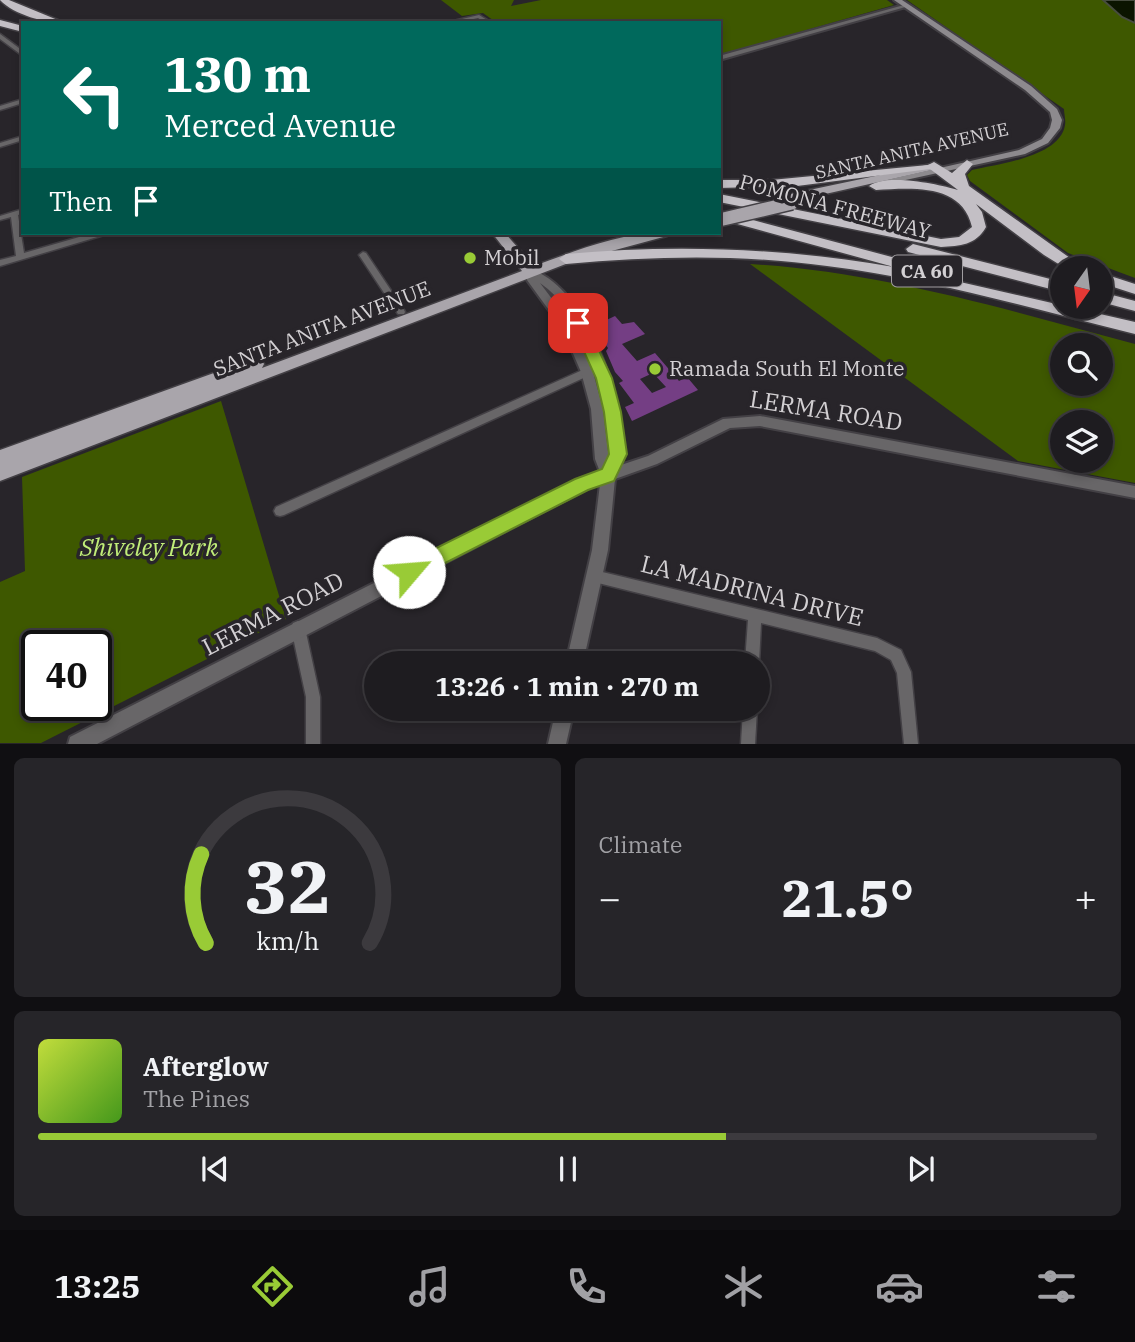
<!DOCTYPE html>
<html lang="en">
<head>
<meta charset="utf-8">
<style>
	body { margin:0; font-family:"IBM Plex Serif",serif; background:#262529; color:#f1f3f6; height:100vh; display:flex; flex-direction:column; font-size:26px; white-space:nowrap }
	* { box-sizing:border-box; margin:0 }
	p { font-size:23px; color:#a1a1a5 }
	.icon { flex:none; width:38px; height:38px; fill:none; stroke:currentColor; stroke-width:2; stroke-linecap:round; stroke-linejoin:round }
	.map { position:relative; height:744px; overflow:hidden }
	.sheet { display:flex; flex-direction:column; gap:14px; padding:14px; background:#100f12; flex:1 }
	.sheet>* { flex:none }
	.banner { position:absolute; left:21px; top:21px; width:700px; height:214px; border-radius:0px; box-shadow:0 4px 10px #0003,0 0 0 2px #3c3a3e; background:#00695c; color:#fff; overflow:hidden }
	.needle { width:46px; rotate:194deg }
	.buttons { position:absolute; left:1050px; top:256px; display:grid; gap:14px }
	.buttons a { display:grid; place-items:center; width:63px; height:63px; border-radius:50%; background:#1e1c20; box-shadow:0 4px 10px #0003,0 0 0 2px #3c3a3e; font-size:35px }
	.speed { position:absolute; left:21px; top:630px; display:flex; gap:14px; font-size:35px; font-weight:700; text-align:center }
	.speed>* { display:grid; place-content:center; width:91px; height:91px; border-radius:50%; background:#1e1c20; box-shadow:0 4px 10px #0003,0 0 0 2px #3c3a3e; line-height:1 }
	.speed .limit { border:4px solid #111; border-radius:10px; background:#fff; color:#111 }
	.pin { position:absolute; display:grid; place-items:center; width:60px; height:60px; color:#fff; margin:-30px; border-radius:14px; box-shadow:0 4px 10px #0006 }
	.me { position:absolute; width:77px; margin:-38px; rotate:63deg; stroke-linejoin:round; filter:drop-shadow(0 0 5px #0008) }
	.turn { display:flex; align-items:center; gap:24px; height:147px; padding:0 28px; font-size:32px }
	.turn .icon { width:91px; height:91px; stroke-width:2.5 }
	.turn b { display:block; font-size:49px; line-height:60px }
	.then { display:flex; align-items:center; height:66px; padding:0 28px; background:#0003; gap:14px; font-size:26px }
	.big { font-size:52px; font-weight:800; line-height:1.1 }
	.sheet .card { flex:1; display:flex; flex-direction:column; justify-content:center; gap:10px; min-width:0; padding:0 24px; border-radius:10px; background:#262529 }
	.sheet .dial { align-items:center; gap:0 }
	.dial svg { height:182px; overflow:visible; fill:none; stroke:#3c3a3e; stroke-width:7; stroke-linecap:round; text-anchor:middle }
	.dial text { fill:#f1f3f6; stroke:none }
	.song { display:flex; align-items:center; gap:21px }
	.cover { width:84px; height:84px; border-radius:10px; background:linear-gradient(135deg,hsl(70 70% 55%),hsl(100 70% 35%)) }
	.played { height:7px; border-radius:4px; background:linear-gradient(90deg,#99cb36 65%,#3c3a3e 65%) }
	.keys { display:flex; justify-content:space-around; direction:ltr }
	.heat { display:flex; justify-content:space-between; align-items:center; font-size:38px; direction:ltr }
	.sheet .tiles { flex:1; display:grid; gap:14px; grid-template-columns:1fr 1fr }
	.card:last-child { grid-column:span 2 }
	.trip { position:absolute; left:364px; top:651px; width:406px; height:70px; border-radius:35px; background:#1e1c20; box-shadow:0 4px 10px #0003,0 0 0 2px #3c3a3e; font-weight:800; line-height:70px; text-align:center }
	.dock { display:flex; height:112px; justify-content:space-around; align-items:center; background:#0c0b0d; color:#a1a1a5 }
	.dock .icon { width:49px; height:49px }
	.dock .active { color:#99cb36 }
	.dock b { font-size:32px; color:#f1f3f6 }
	.map>svg:first-child { display:block }
</style>
</head>
<body>
<div class="map">
<svg width="1135" height="744" viewBox="0 0 1135 744">
	<rect width="100%" height="100%" fill="#28252a"/>
	<!-- green -->
	<g fill="#3e5800" fill-rule="evenodd">
		<path d="M441 0H514L511 6 541 0H887L894 5 719 55V23H565L560 20 546 23H497L483 13 462 16Z"/>
		<path d="M907 0H1135V278L1068 253 970 181 967 175 972 170C998 164 1060 157 1065 125 1066 120 1064 114 1064 109Z"/>
		<path d="M750 264C882 272 1008 310 1135 344V483L1018 461ZM1062 345H1101V383H1062ZM1062 422H1101V460H1062Z"/>
		<path d="M221 401 286 619 41 743H0V582L25 571 22 477ZM37 646H96V705H37Z"/>
	</g>
	<!-- water -->
	<path fill="#0b1400" stroke="#474c3f" stroke-width="2" d="M1103 0H1135V23L1122 17Z"/>
	<!-- building -->
	<path fill="#743e84" fill-rule="evenodd" d="M615 316 622 324 634 322 645 334 622 344 637 361 655 353 679 381 687 377 698 390 632 421 625 407 634 403 619 383 623 381 615 372 606 351 608 348 598 335 607 331 600 323ZM653 373 666 387 652 393 640 379Z"/>
	<g fill="none" stroke-linecap="round" stroke-linejoin="round">
		<!-- minor casing -->
		<g stroke="#434045" stroke-width="3">
			<g id="minor">
				<path d="M479 15 492 23H486L478 18 455 23H445Z"/>
				<path d="M0 34 23 51V56L0 39Z"/>
				<path d="M23 99V103L0 110V106Z"/>
				<path d="M23 136V140L0 147V143Z"/>
				<path d="M23 209V213L18 215 24 253 93 233H105L104 235 0 266V260L16 256 11 217 0 220V216Z"/>
				<path d="M363 252 366 253 404 310 405 312 404 314H398L359 255Z"/>
				<path d="M587 368 592 372 590 375 284 515 280 516 276 515 274 511 276 507Z"/>
				<path d="M594 570 877 638 901 650 911 672 918 744H904L897 673 891 660 875 651 761 623 759 663 758 665V663H745L748 620 594 582 590 580 588 576 590 572Z"/>
				<path d="M298 621 303 623 305 628 320 697V744H306V697L291 628 293 623Z"/>
				<path d="M743 709H757L755 744H741Z"/>
			</g>
		</g>
		<!-- tertiary casing -->
		<g stroke="#434045" stroke-width="4">
			<g id="tertiary">
				<path d="M904 5 909 6 719 60V56Z"/>
				<path d="M531 269C582 288 610 368 619 417 622 433 627 449 621 465L648 456 723 419 760 416 1135 486V498L760 426 730 428 657 464 615 479 608 550 583 663H566L592 550 600 484 587 489 97 744H68L70 737 577 480 600 472 595 459 591 409 581 372 562 328 527 280 526 272ZM540 283C582 312 599 374 607 422 609 435 612 447 609 460L603 409 593 372 571 324Z"/>
				<path d="M556 709H574L566 744H548Z"/>
			</g>
		</g>
		<!-- secondary casing -->
		<g stroke="#434045" stroke-width="4">
			<path id="secondary" d="M894 0H902L1031 86 1057 109 1062 120 1060 128 1048 143 1025 154 878 186V182L1019 150 1042 139 1050 128 1052 120 1050 112 1025 90Z"/>
		</g>
		<!-- primary casing -->
		<g stroke="#434045" stroke-width="3">
			<g id="primary">
				<path d="M932 164 938 167 936 169 781 204 775 200 781 196Z"/>
				<path d="M492 233H505L534 266C576 251 623 231 668 233L667 236 571 262 0 481V450L250 360H262L264 364 262 368 522 271Z"/>
			</g>
		</g>
		<!-- motorway casing -->
		<g stroke="#434045" stroke-width="3">
			<g id="motorway">
				<path d="M0 0H9L65 23C45 23 14 15 0 0Z"/>
				<path d="M0 20 23 26V32L0 26Z"/>
				<path d="M967 160 973 164 965 174 969 186 1084 268H1065L1044 255 976 204 982 212 986 227C976 245 960 246 941 247L719 202V194L941 239 959 237 972 227C962 183 912 188 876 190L869 186C886 173 939 184 958 190L930 169 797 186 719 188V180H771L928 165 934 162 952 173Z"/>
				<path d="M723 212 903 260 905 263 899 268 1135 322V334C1033 309 932 279 827 266 740 254 653 256 566 264L559 259 566 254C676 244 785 248 894 267L719 219V213Z"/>
				<path d="M913 244 1062 282V292L908 252 906 249Z"/>
				<path d="M1101 273 1135 284V294L1101 283Z"/>
				<path d="M1101 292 1135 301V311L1101 302Z"/>
			</g>
		</g>
		<!-- minor -->
		<use href="#minor" fill="#686668" fill-rule="evenodd"/>
		<!-- tertiary -->
		<use href="#tertiary" fill="#686668" fill-rule="evenodd"/>
		<!-- secondary -->
		<use href="#secondary" fill="#8d8a8e" fill-rule="evenodd"/>
		<!-- primary -->
		<use href="#primary" fill="#a9a5ab" fill-rule="evenodd"/>
		<!-- motorway -->
		<use href="#motorway" fill="#c3bfc5" fill-rule="evenodd"/>
		<!-- primary-bridge-far1 casing -->
		<g stroke="#434045" stroke-width="13" stroke-linecap="butt">
			<path id="primary-bridge-far1" d="M789 204 792 203"/>
		</g>
		<!-- primary-bridge casing -->
		<g stroke="#434045" stroke-width="16" stroke-linecap="butt">
			<path id="primary-bridge" d="M719 220 792 203"/>
		</g>
		<!-- primary-bridge-far1 -->
		<use href="#primary-bridge-far1" stroke="#a9a5ab" stroke-width="10"/>
		<!-- primary-bridge -->
		<use href="#primary-bridge" stroke="#a9a5ab" stroke-width="13"/>
	</g>
	<!-- route -->
	<path fill="#99cb36" stroke="#638423" stroke-width="2" d="M578 317 586 323 612 378 621 412 627 454 614 481 588 490 416 578 409 581 402 578 399 572 402 565 575 479 602 469 609 454 604 412 596 378 571 323Z"/>
	<!-- markers -->
	<g fill="#99cb36" stroke="#28252a" stroke-width="2.5">
		<circle cx="470" cy="258" r="7"/>
		<circle cx="655" cy="369" r="7"/>
	</g>
	<g text-anchor="middle" stroke-width="7" stroke-linejoin="round" paint-order="stroke">
		<!-- far-street labels -->
		<g font-size="18" fill="#d3d0d3" stroke="#28252a">
			<text transform="translate(912 151) rotate(-13)" y="6">SANTA ANITA AVENUE</text>
		</g>
		<!-- shield labels -->
		<rect fill="#28252a" stroke="#a09da0" stroke-width="2" x="892" y="255.5" width="70" height="31" rx="5"/>
		<g font-size="19" font-weight="bold" fill="#d3d0d3">
			<text x="927" y="278">CA 60</text>
		</g>
		<!-- street labels -->
		<g font-size="21" fill="#d3d0d3" stroke="#28252a">
			<text transform="translate(835 207) rotate(15)" y="7">POMONA FREEWAY</text>
			<text transform="translate(322 329) rotate(-21)" y="7">SANTA ANITA AVENUE</text>
		</g>
		<!-- poi labels -->
		<g font-size="21" fill="#d3d0d3" stroke="#28252a" text-anchor="start">
			<text x="484" y="265">Mobil</text>
			<text x="669" y="376">Ramada South El Monte</text>
		</g>
		<!-- near-street labels -->
		<g font-size="24" fill="#d3d0d3" stroke="#28252a">
			<text transform="translate(826 411) rotate(9)" y="8">LERMA ROAD</text>
			<text transform="translate(752 591) rotate(14)" y="8">LA MADRINA DRIVE</text>
			<text transform="translate(273 614) rotate(-27)" y="8">LERMA ROAD</text>
		</g>
		<!-- near-park labels -->
		<g font-size="24" font-style="italic" fill="#c1ee79" stroke="#28252a">
			<text x="149" y="556">Shiveley Park</text>
		</g>
	</g>
</svg>
<div class="buttons">
<a><svg class="needle" viewBox="-14 -14 28 28"><path d="M0-13l5 13h-10z" fill="#e53935"/><path d="M0 13l5-13h-10z" fill="#a1a1a5"/></svg></a>
<a><svg class="icon" aria-label="search" viewBox="0 0 24 24"><circle cx="10" cy="10" r="6"/><path d="M15 15l6 6"/></svg></a>
<a><svg class="icon" aria-label="layers" viewBox="0 0 24 24"><path d="M12 4l9 5-9 5-9-5zM3 14l9 5 9-5"/></svg></a>
</div>
<div class="speed"><div class="limit">40</div></div>
<div class="pin" style="left:578px;top:323px;background:#d93025"><svg class="icon" aria-label="arrive" viewBox="0 0 24 24"><path d="M6 21V4h12l-3 4 3 4H6"/></svg></div>
<svg class="me" style="left:409px;top:572px" viewBox="-20 -20 40 40"><circle r="19" fill="#fff"/><path d="M0-13L10 11 0 6-10 11z" fill="#99cb36"/></svg>
<div class="trip">13:26 · 1 min · 270 m</div>
<div class="banner">
<div class="turn"><svg class="icon" aria-label="left" viewBox="0 0 24 24"><path d="M17 20v-9H6M10 6l-5 5 5 5"/></svg><div><b>130 m</b>Merced Avenue</div></div>
<div class="then">Then<svg class="icon" aria-label="arrive" viewBox="0 0 24 24"><path d="M6 21V4h12l-3 4 3 4H6"/></svg></div>
</div>
</div>
<section class="sheet">
<div class="tiles">
<div class="card dial"><svg viewBox="0 0 100 80">
<path d="M14 69A42 42 0 1 1 86 69"/>
<path d="M14 69A42 42 0 0 1 12 30" stroke="#99cb36"/>
<text x="50" y="56" font-size="32" font-weight="700">32</text>
<text x="50" y="72" font-size="11">km/h</text>
</svg></div>
<div class="card"><p>Climate</p>
<div class="heat"><a>−</a><b class="big">21.5°</b><a>+</a></div>
</div>
<div class="card">
<div class="song"><i class="cover"></i><div><b>Afterglow</b><p>The Pines</p></div></div>
<div class="played"></div>
<div class="keys"><svg class="icon" aria-label="previous" viewBox="0 0 24 24"><path d="M18 5L8 12l10 7zM5 5v14"/></svg><svg class="icon" aria-label="pause" viewBox="0 0 24 24"><path d="M8 5v14M16 5v14"/></svg><svg class="icon" aria-label="next" viewBox="0 0 24 24"><path d="M6 5l10 7-10 7zM19 5v14"/></svg></div>
</div>
</div>
</section>
<nav class="dock">
<b>13:25</b>
<svg class="icon active" aria-label="directions" viewBox="0 0 24 24"><path d="M12 3l9 9-9 9-9-9zM9 14v-3h6M13 9l2 2-2 2"/></svg>
<svg class="icon" aria-label="music" viewBox="0 0 24 24"><path d="M9 18V5l10-2v13"/><circle cx="6" cy="18" r="3"/><circle cx="16" cy="16" r="3"/></svg>
<svg class="icon" aria-label="phone" viewBox="0 0 24 24"><path d="M5 4h4l2 5-3 2q2 4 5 5l2-3 5 2v4C11 20 4 13 5 4z"/></svg>
<svg class="icon" aria-label="climate" viewBox="0 0 24 24"><path d="M12 3v18M4 7l16 10M4 17L20 7"/></svg>
<svg class="icon" aria-label="car" viewBox="0 0 24 24"><path d="M5 17H2v-5l4-1 3-4h7l3 4 3 1v5h-3M9 17h6M6 11h13"/><circle cx="7" cy="17" r="2"/><circle cx="17" cy="17" r="2"/></svg>
<svg class="icon" aria-label="filters" viewBox="0 0 24 24"><path d="M4 7h16M4 17h16"/><circle cx="9" cy="7" r="2"/><circle cx="15" cy="17" r="2"/></svg>
</nav>
</body>
</html>
